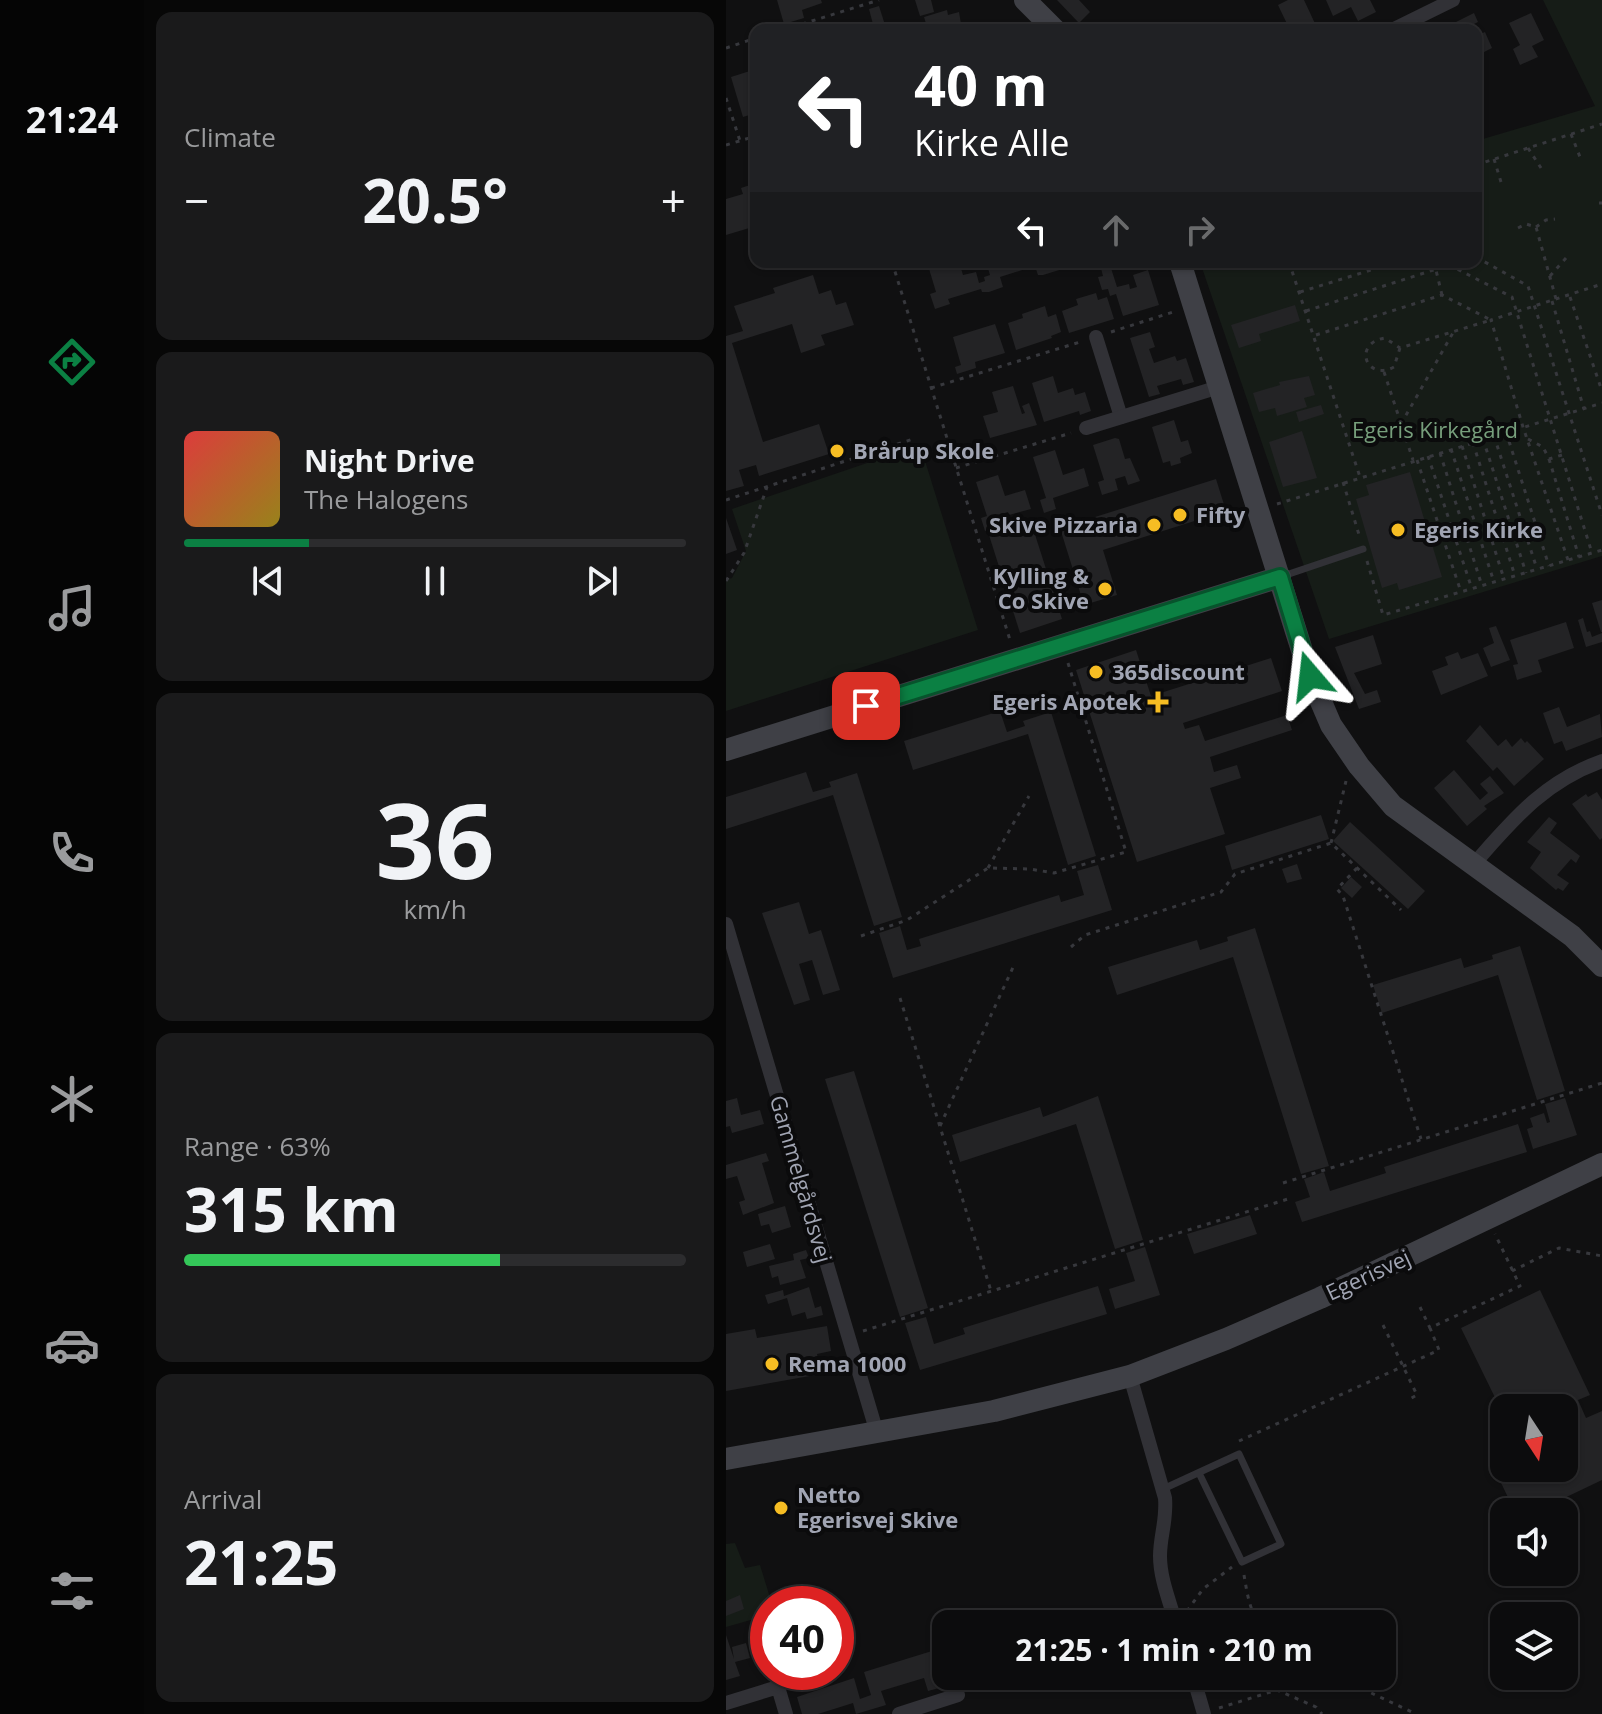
<!DOCTYPE html>
<html lang="en">
<head>
<meta charset="utf-8">
<style>
	body { margin:0; font-family:"Open Sans",sans-serif; background:#1a1a1b; color:#f1f3f6; height:100vh; display:flex; flex-direction:column; font-size:30px; white-space:nowrap }
	* { box-sizing:border-box; margin:0 }
	p { font-size:26px; color:#9a9b9d }
	.icon { flex:none; width:44px; height:44px; fill:none; stroke:currentColor; stroke-width:2; stroke-linecap:round; stroke-linejoin:round }
	.map { position:relative; flex:1; overflow:hidden }
	.sheet { display:flex; flex-direction:column; gap:12px; padding:12px; background:#070707; width:582px }
	.sheet>* { flex:none }
	.banner { position:absolute; left:24px; top:24px; width:732px; height:244px; border-radius:16px; box-shadow:0 2px 6px #0004,0 0 0 2px #2c2c2e; background:#202124; color:#fff; overflow:hidden }
	.needle { width:52px; rotate:168deg }
	.buttons { position:absolute; left:764px; top:1394px; display:grid; gap:16px }
	.buttons a { display:grid; place-items:center; width:88px; height:88px; border-radius:16px; background:#0c0c0d; box-shadow:0 2px 6px #0004,0 0 0 2px #2c2c2e; font-size:40px }
	.speed { position:absolute; left:24px; top:1586px; display:flex; gap:16px; font-size:40px; font-weight:700; text-align:center }
	.speed>* { display:grid; place-content:center; width:104px; height:104px; border-radius:50%; background:#0c0c0d; box-shadow:0 2px 6px #0004,0 0 0 2px #2c2c2e; line-height:1 }
	.speed .limit { border:12px solid #d22; background:#fff; color:#111 }
	.pin { position:absolute; display:grid; place-items:center; width:68px; height:68px; color:#fff; margin:-34px; border-radius:16px; box-shadow:0 4px 12px #0006 }
	.me { position:absolute; width:88px; margin:-44px; rotate:343deg; stroke-linejoin:round; filter:drop-shadow(0 0 6px #0008) }
	.turn { display:flex; align-items:center; gap:28px; height:168px; padding:0 32px; font-size:36px }
	.turn .icon { width:104px; height:104px; stroke-width:2.5 }
	.turn b { display:block; font-size:56px; line-height:68px }
	.lanes { display:flex; align-items:center; height:76px; padding:0 32px; background:#0003; justify-content:center; gap:40px; direction:ltr }
	.lanes .off { opacity:.35 }
	.big { font-size:60px; font-weight:700; line-height:1.1 }
	.sheet .widget { flex:1; display:flex; flex-direction:column; justify-content:center; gap:12px; min-width:0; padding:0 28px; border-radius:16px; background:#1a1a1b }
	.sheet .dial { align-items:center; gap:0 }
	.dial b { font-size:104px; line-height:1 }
	.song { display:flex; align-items:center; gap:24px }
	.cover { width:96px; height:96px; border-radius:12px; background:linear-gradient(135deg,hsl(0 70% 55%),hsl(50 70% 35%)) }
	.played { height:8px; border-radius:4px; background:linear-gradient(90deg,#0b8043 25%,#2c2c2e 25%) }
	.keys { display:flex; justify-content:space-around; direction:ltr }
	.heat { display:flex; justify-content:space-between; align-items:center; font-size:44px; direction:ltr }
	.charge { height:12px; border-radius:6px; background:linear-gradient(90deg,#34c759 63%,#2c2c2e 0) }
	.trip { position:absolute; left:206px; top:1610px; width:464px; height:80px; border-radius:16px; background:#0c0c0d; box-shadow:0 2px 6px #0004,0 0 0 2px #2c2c2e; font-weight:700; line-height:80px; text-align:center }
	main { display:flex; flex:1; min-height:0 }
	.tab-bar { display:flex; flex-direction:column; width:144px; justify-content:space-around; align-items:center; background:#050505; color:#9a9b9d }
	.tab-bar .icon { width:56px; height:56px }
	.tab-bar .selected { color:#0b8043 }
	.tab-bar b { font-size:36px; color:#f1f3f6 }
	.map>svg:first-child { display:block }
</style>
</head>
<body>
<main>
<nav class="tab-bar">
<b>21:24</b>
<svg class="icon selected" aria-label="directions" viewBox="0 0 24 24"><path d="M12 3l9 9-9 9-9-9zM9 14v-3h6M13 9l2 2-2 2"/></svg>
<svg class="icon" aria-label="music" viewBox="0 0 24 24"><path d="M9 18V5l10-2v13"/><circle cx="6" cy="18" r="3"/><circle cx="16" cy="16" r="3"/></svg>
<svg class="icon" aria-label="phone" viewBox="0 0 24 24"><path d="M5 4h4l2 5-3 2q2 4 5 5l2-3 5 2v4C11 20 4 13 5 4z"/></svg>
<svg class="icon" aria-label="climate" viewBox="0 0 24 24"><path d="M12 3v18M4 7l16 10M4 17L20 7"/></svg>
<svg class="icon" aria-label="car" viewBox="0 0 24 24"><path d="M5 17H2v-5l4-1 3-4h7l3 4 3 1v5h-3M9 17h6M6 11h13"/><circle cx="7" cy="17" r="2"/><circle cx="17" cy="17" r="2"/></svg>
<svg class="icon" aria-label="filters" viewBox="0 0 24 24"><path d="M4 7h16M4 17h16"/><circle cx="9" cy="7" r="2"/><circle cx="15" cy="17" r="2"/></svg>
</nav>
<section class="sheet">
<div class="widget"><p>Climate</p>
<div class="heat"><a>−</a><b class="big">20.5°</b><a>+</a></div>
</div>
<div class="widget">
<div class="song"><i class="cover"></i><div><b>Night Drive</b><p>The Halogens</p></div></div>
<div class="played"></div>
<div class="keys"><svg class="icon" aria-label="previous" viewBox="0 0 24 24"><path d="M18 5L8 12l10 7zM5 5v14"/></svg><svg class="icon" aria-label="pause" viewBox="0 0 24 24"><path d="M8 5v14M16 5v14"/></svg><svg class="icon" aria-label="next" viewBox="0 0 24 24"><path d="M6 5l10 7-10 7zM19 5v14"/></svg></div>
</div>
<div class="widget dial"><b>36</b><p>km/h</p></div>
<div class="widget"><p>Range · 63%</p><b class="big">315 km</b><div class="charge"></div></div>
<div class="widget"><p>Arrival</p><b class="big">21:25</b></div>
</section>
<div class="map">
<svg width="876" height="1714" viewBox="0 0 876 1714">
	<rect width="100%" height="100%" fill="#101011"/>
	<!-- green -->
	<g fill="#161c17">
		<path d="M817 0H876V556L603 639 474 262H750V141L869 106Z"/>
		<path d="M194 445 252 630 0 711V580L6 578 20 551 6 509Z"/>
		<path d="M9 1543 19 1568 34 1565 46 1604H42V1615L0 1627V1544Z"/>
	</g>
	<!-- building -->
	<g fill="#232325">
		<path d="M51 0H95L96 3 76 10 78 18 58 24Z"/>
		<path d="M189 0H205L208 12 194 16Z"/>
		<path d="M331 0H353L364 12 353 23Z"/>
		<path d="M562 0H578L592 30H564L552 5Z"/>
		<path d="M600 0H644L650 12 632 21 625 7 607 16Z"/>
		<path d="M153 6 159 25 148 28 143 9Z"/>
		<path d="M221 10 222 15 233 12 236 30H202L198 17Z"/>
		<path d="M748 13 752 22 744 26 746 30H734L730 22Z"/>
		<path d="M805 13 818 40 806 46 812 57 794 65 787 49 794 45 783 23Z"/>
		<path d="M759 32 766 48 750 56V36Z"/>
		<path d="M27 70 30 75V113L17 117 5 77Z"/>
		<path d="M30 183V226L0 235V199L17 194 15 188Z"/>
		<path d="M201 262H233L237 275 250 272 253 283 259 281 258 277 264 275 260 262H342L343 267 317 275H312L309 266 274 277 277 287 263 292H256L255 289 222 299 224 304 209 309 204 294 210 292Z"/>
		<path d="M384 265 391 287 403 284 404 289 411 287 407 275 422 270 433 305 397 316 390 294 384 296 382 289 376 290 372 277 377 276 375 268Z"/>
		<path d="M87 275 93 294 105 290 110 305 120 302 128 325 95 335 99 345 75 353 66 324 6 343 37 442 93 424 103 454 33 476 30 465 13 470 18 486 0 491V336L17 331 8 306 49 293 47 288Z"/>
		<path d="M370 293 372 300 381 297 388 319 343 333 336 311 352 305 350 299Z"/>
		<path d="M569 305 574 321 533 334 535 341 513 348 505 325Z"/>
		<path d="M319 306 322 317 330 314 335 332 325 336 326 338 290 350 282 323 297 318 296 314Z"/>
		<path d="M269 324 279 353 249 362 250 368 231 374 229 367 235 365 227 337Z"/>
		<path d="M424 332 429 347 423 349 428 363 449 356 451 361 460 358 468 382 457 385 455 379 431 386 434 394 423 397 404 338Z"/>
		<path d="M327 376 332 393 347 388 349 395 359 392 365 411 354 415 353 411 318 422 306 383Z"/>
		<path d="M583 376 589 395 578 398 581 407 551 416 549 408 533 412 527 393 554 385 553 382Z"/>
		<path d="M287 386 296 414 299 413 296 406 303 403 311 425 264 438 257 416 272 412 266 392Z"/>
		<path d="M595 405 598 414 573 422 570 412Z"/>
		<path d="M448 420 455 442 462 440 466 453 454 458 455 463 445 466 444 461 437 463 426 427Z"/>
		<path d="M576 431 591 478 557 487 543 442Z"/>
		<path d="M389 438 393 439 399 459 404 458 414 481 402 485 399 476 389 479 392 490 376 495 372 482 378 480 367 445Z"/>
		<path d="M329 450 337 475 358 468 363 486 327 498 330 509 318 513 314 500 320 498 307 457Z"/>
		<path d="M684 472 699 522 703 521 708 537 704 538 716 577 673 590 671 583 656 588 630 499 643 495 640 485Z"/>
		<path d="M272 475 279 496 299 490 305 509 283 515 282 512 272 515 278 525 259 531 255 518 261 516 250 482Z"/>
		<path d="M490 479 500 511 377 550 391 595 358 605 334 528Z"/>
		<path d="M0 518 11 550 0 554Z"/>
		<path d="M305 522 336 619 294 633 263 535Z"/>
		<path d="M876 600V632H875L866 603Z"/>
		<path d="M857 618 861 632 864 631 866 637 876 633V642L860 647 852 620Z"/>
		<path d="M840 622 848 648 812 660 816 672 791 680 787 665 792 664 784 640Z"/>
		<path d="M770 626 784 660 765 667 757 648 768 643 763 628Z"/>
		<path d="M647 635 656 664 628 673 639 694 651 690 655 702 633 709 609 647Z"/>
		<path d="M410 650 425 696 545 658 556 691 457 723 459 729 473 725 479 741 561 715 566 730 484 757 488 772 511 765 515 778 484 788 499 834 411 862 350 670Z"/>
		<path d="M732 652 735 659 752 653 762 676 715 695 706 671 722 665 719 657Z"/>
		<path d="M833 707 841 727 874 714 876 737 840 751 836 741 828 744 817 713Z"/>
		<path d="M274 711 281 732 299 726 297 721 325 712 370 856 342 865 302 734 187 770 178 741Z"/>
		<path d="M754 725 772 746 780 739 786 747 795 738 799 743 801 741 818 759 788 786 771 767 767 771 740 741Z"/>
		<path d="M728 770 754 800 762 793 754 784 764 776 778 793 758 806 761 809 741 826 708 788Z"/>
		<path d="M80 772 87 792 105 787 103 782 131 773 176 917 148 926 107 795 0 829V797Z"/>
		<path d="M871 792 876 800V838L874 840 846 804 860 794 862 797Z"/>
		<path d="M595 815 603 839 506 870 499 846Z"/>
		<path d="M823 817 831 823 824 833 854 856 850 863 845 859 831 875 843 883 837 891 832 888 830 890 804 868 815 852 801 842Z"/>
		<path d="M624 822 699 891 682 909 607 841Z"/>
		<path d="M571 864 576 879 561 883 556 869Z"/>
		<path d="M372 865 386 910 167 978 153 933 174 926 181 950 195 946 193 939 333 895 335 902 358 895 351 871Z"/>
		<path d="M625 877 636 887 626 898 615 888Z"/>
		<path d="M73 902 83 934 95 930 114 990 97 995 86 960 73 964 84 1000 68 1005 36 913Z"/>
		<path d="M529 928 603 1166 575 1174 507 957 391 995 382 967 471 940 474 950 502 941 501 937Z"/>
		<path d="M794 946 839 1091 811 1100 772 975 656 1013 647 985 735 958 738 968 767 959 766 955Z"/>
		<path d="M128 1071 202 1308 174 1317 99 1079Z"/>
		<path d="M372 1096 417 1240 389 1249 350 1124 234 1162 226 1135 314 1107 317 1117Z"/>
		<path d="M11 1098 15 1115 34 1110 38 1124 6 1133 4 1126 0 1127V1101Z"/>
		<path d="M839 1098 851 1135 807 1149 801 1129 807 1127 804 1118 818 1113 821 1123 824 1122 819 1104Z"/>
		<path d="M792 1124 801 1152 576 1222 569 1202 584 1197 578 1179 598 1172 604 1191 660 1173 658 1167Z"/>
		<path d="M40 1153 43 1161 36 1163 48 1203 17 1215 13 1202 19 1200 11 1176 0 1179V1165Z"/>
		<path d="M59 1206 65 1227 46 1233 43 1224 35 1226 32 1214Z"/>
		<path d="M524 1215 531 1234 468 1254 461 1234Z"/>
		<path d="M44 1244 49 1259 21 1267 17 1252Z"/>
		<path d="M419 1247 434 1295 389 1309 383 1289 409 1281 400 1253Z"/>
		<path d="M80 1250 83 1258 74 1260 80 1278 54 1285 52 1276 46 1278 43 1266 68 1260 67 1254Z"/>
		<path d="M372 1286 381 1314 194 1370 179 1323 200 1317 208 1344 239 1334 237 1328Z"/>
		<path d="M83 1287 89 1308 95 1306 97 1315 81 1319 79 1312 66 1316 61 1298 42 1304 39 1295 57 1290 58 1296Z"/>
		<path d="M814 1290 864 1395 852 1400 860 1418 876 1411V1480L809 1512H789L766 1464 778 1458V1468H838V1408H778V1416L735 1328Z"/>
		<path d="M101 1326 105 1351 91 1354 95 1374 0 1391V1334L29 1329 31 1338Z"/>
		<path d="M14 1595 18 1609 0 1616V1601Z"/>
		<path d="M0 1635 8 1659 6 1647 20 1643 24 1658 9 1662 14 1676 0 1680Z"/>
		<path d="M206 1651 217 1687 202 1691 198 1678 155 1691 160 1705 130 1714 127 1703 92 1714H76L71 1697 128 1678 134 1699 145 1695 138 1672Z"/>
	</g>
	<g fill="none" stroke-linecap="round" stroke-linejoin="round">
		<!-- path -->
		<g stroke="#37383d" stroke-width="3" stroke-dasharray="4 6" stroke-linecap="butt">
			<path d="M57 30 153 0"/>
			<path d="M0 48 30 38"/>
			<path d="M0 98 14 141"/>
			<path d="M845 134 854 157"/>
			<path d="M0 145 30 136"/>
			<path d="M802 148 815 168"/>
			<path d="M768 159 775 182"/>
			<path d="M750 165 876 124"/>
			<path d="M873 203H876"/>
			<path d="M810 227 820 220 829 219"/>
			<path d="M792 228 800 224 810 227 830 299"/>
			<path d="M750 257 802 286 876 515"/>
			<path d="M166 262 284 640"/>
			<path d="M563 262 634 477"/>
			<path d="M708 262 716 295"/>
			<path d="M824 276 841 257"/>
			<path d="M574 292 671 262"/>
			<path d="M844 297 876 391"/>
			<path d="M826 301 858 409"/>
			<path d="M580 311 723 265 786 297 866 553"/>
			<path d="M385 332 450 311"/>
			<path d="M590 335 716 295 765 320"/>
			<path d="M674 348 668 367C640 382 626 343 659 338L674 348 765 320"/>
			<path d="M658 372 687 460"/>
			<path d="M205 388 354 342"/>
			<path d="M675 424 728 331"/>
			<path d="M780 432 823 566"/>
			<path d="M768 436 811 569"/>
			<path d="M757 439 800 573"/>
			<path d="M802 439 817 447 823 459 836 455"/>
			<path d="M747 443 789 576"/>
			<path d="M736 446 778 579"/>
			<path d="M725 449 768 582"/>
			<path d="M714 453 756 586"/>
			<path d="M702 456 746 589"/>
			<path d="M823 459 853 557"/>
			<path d="M691 460 735 592"/>
			<path d="M230 468 345 433"/>
			<path d="M617 482 634 538"/>
			<path d="M0 500 187 439"/>
			<path d="M551 504 876 403"/>
			<path d="M842 560 797 427 765 320 876 284"/>
			<path d="M641 561 657 615 876 550"/>
			<path d="M0 581 18 553 41 487"/>
			<path d="M605 843 620 781"/>
			<path d="M262 868 303 796"/>
			<path d="M631 868 611 889 617 896 695 1139"/>
			<path d="M135 936 181 920 262 868 304 869 328 873 400 852 342 663"/>
			<path d="M345 947 359 935 495 892 509 874 605 843 675 910"/>
			<path d="M174 998 265 1291"/>
			<path d="M214 1126 289 963"/>
			<path d="M557 1183 876 1083"/>
			<path d="M786 1271 833 1248 876 1256"/>
			<path d="M694 1307 704 1328 794 1286 769 1234"/>
			<path d="M657 1325 691 1395 682 1400"/>
			<path d="M137 1331 562 1199"/>
			<path d="M513 1441 713 1350 704 1328"/>
			<path d="M518 1575C521 1592 523 1610 534 1624"/>
			<path d="M461 1611 477 1589 506 1567"/>
			<path d="M609 1676 690 1714"/>
			<path d="M493 1708 551 1690 590 1707 596 1714"/>
		</g>
		<!-- lane -->
		<g stroke="#313136" stroke-width="7">
			<path d="M557 576 637 549"/>
			<path d="M437 1489 513 1454 555 1544 516 1562 473 1473"/>
		</g>
		<!-- street -->
		<g stroke="#313136" stroke-width="14">
			<path d="M666 30 727 0"/>
			<path d="M370 337 395 417"/>
			<path d="M360 428 493 387"/>
			<path d="M747 865C786 821 817 782 876 761"/>
			<path d="M0 924 151 1433"/>
			<path d="M404 1376 439 1498C441 1520 434 1536 434 1556 434 1579 444 1602 450 1624"/>
			<path d="M467 1676 478 1714"/>
			<path d="M0 1703 52 1687 60 1714"/>
			<path d="M173 1714 232 1695"/>
		</g>
		<!-- secondary -->
		<g stroke="#3f4046" stroke-width="22">
			<path d="M299 0 329 30"/>
			<path d="M454 262 584 676 605 725 633 766 667 806 846 936 876 966"/>
			<path d="M0 750 554 577"/>
			<path d="M0 1459 268 1411 404 1376 500 1339 594 1298 876 1164"/>
		</g>
	</g>
	<g fill="none" stroke-linecap="round" stroke-linejoin="round">
		<!-- route casing -->
		<g stroke="#07532c" stroke-width="20">
			<path id="route" d="M140 706 554 577 584 676"/>
		</g>
		<!-- route -->
		<use href="#route" stroke="#0b8043" stroke-width="14"/>
	</g>
	<!-- markers -->
	<g fill="#f6bd23" stroke="#0b0b0c" stroke-width="3">
		<circle cx="111" cy="451" r="8"/>
		<circle cx="454" cy="515" r="8"/>
		<circle cx="428" cy="525" r="8"/>
		<circle cx="672" cy="530" r="8"/>
		<circle cx="379" cy="589" r="8"/>
		<circle cx="370" cy="672" r="8"/>
		<path d="M428 690h8v8h8v8h-8v8h-8v-8h-8v-8h8z"/>
		<circle cx="46" cy="1364" r="8"/>
		<circle cx="55" cy="1508" r="8"/>
	</g>
	<g text-anchor="middle" stroke-width="8" stroke-linejoin="round" paint-order="stroke">
		<!-- park labels -->
		<g font-size="22" fill="#779f7c" stroke="#0b0b0c">
			<text x="709" y="438">Egeris Kirkegård</text>
		</g>
		<!-- poi labels -->
		<g font-size="22" font-weight="bold" fill="#a1a5b3" stroke="#0b0b0c" text-anchor="start">
			<text x="127" y="459">Brårup Skole</text>
			<text x="470" y="523">Fifty</text>
			<text x="412" y="533" text-anchor="end">Skive Pizzaria</text>
			<text x="688" y="538">Egeris Kirke</text>
			<text x="363" y="584" text-anchor="end">Kylling &amp;<tspan x="363" dy="25">Co Skive</tspan></text>
			<text x="386" y="680">365discount</text>
			<text x="416" y="710" text-anchor="end">Egeris Apotek</text>
			<text x="62" y="1372">Rema 1000</text>
			<text x="71" y="1503">Netto<tspan x="71" dy="25">Egerisvej Skive</tspan></text>
		</g>
		<!-- street labels -->
		<g font-size="22" fill="#a1a5b3" stroke="#0b0b0c">
			<text transform="translate(75 1179) rotate(74)" y="8">Gammelgårdsvej</text>
			<text transform="translate(642 1275) rotate(-25)" y="8">Egerisvej</text>
		</g>
	</g>
</svg>
<div class="buttons">
<a><svg class="needle" viewBox="-14 -14 28 28"><path d="M0-13l5 13h-10z" fill="#e53935"/><path d="M0 13l5-13h-10z" fill="#9a9b9d"/></svg></a>
<a><svg class="icon" aria-label="sound" viewBox="0 0 24 24"><path d="M4 9h4l5-4v14l-5-4H4zM17 9q2 3 0 6"/></svg></a>
<a><svg class="icon" aria-label="layers" viewBox="0 0 24 24"><path d="M12 4l9 5-9 5-9-5zM3 14l9 5 9-5"/></svg></a>
</div>
<div class="speed"><div class="limit">40</div></div>
<div class="pin" style="left:140px;top:706px;background:#d93025"><svg class="icon" aria-label="arrive" viewBox="0 0 24 24"><path d="M6 21V4h12l-3 4 3 4H6"/></svg></div>
<svg class="me" style="left:584px;top:676px" viewBox="-20 -20 40 40"><path d="M0-17L14 15 0 8-14 15z" fill="#0b8043" stroke="#fff" stroke-width="4"/></svg>
<div class="trip">21:25 · 1 min · 210 m</div>
<div class="banner">
<div class="turn"><svg class="icon" aria-label="left" viewBox="0 0 24 24"><path d="M17 20v-9H6M10 6l-5 5 5 5"/></svg><div><b>40 m</b>Kirke Alle</div></div>
<div class="lanes"><svg class="icon" aria-label="left" viewBox="0 0 24 24"><path d="M17 20v-9H6M10 6l-5 5 5 5"/></svg><svg class="icon off" aria-label="ahead" viewBox="0 0 24 24"><path d="M12 20V5M6 11l6-6 6 6"/></svg><svg class="icon off" aria-label="right" viewBox="0 0 24 24"><path d="M7 20v-9h11M14 6l5 5-5 5"/></svg></div>
</div>
</div>
</main>
</body>
</html>
